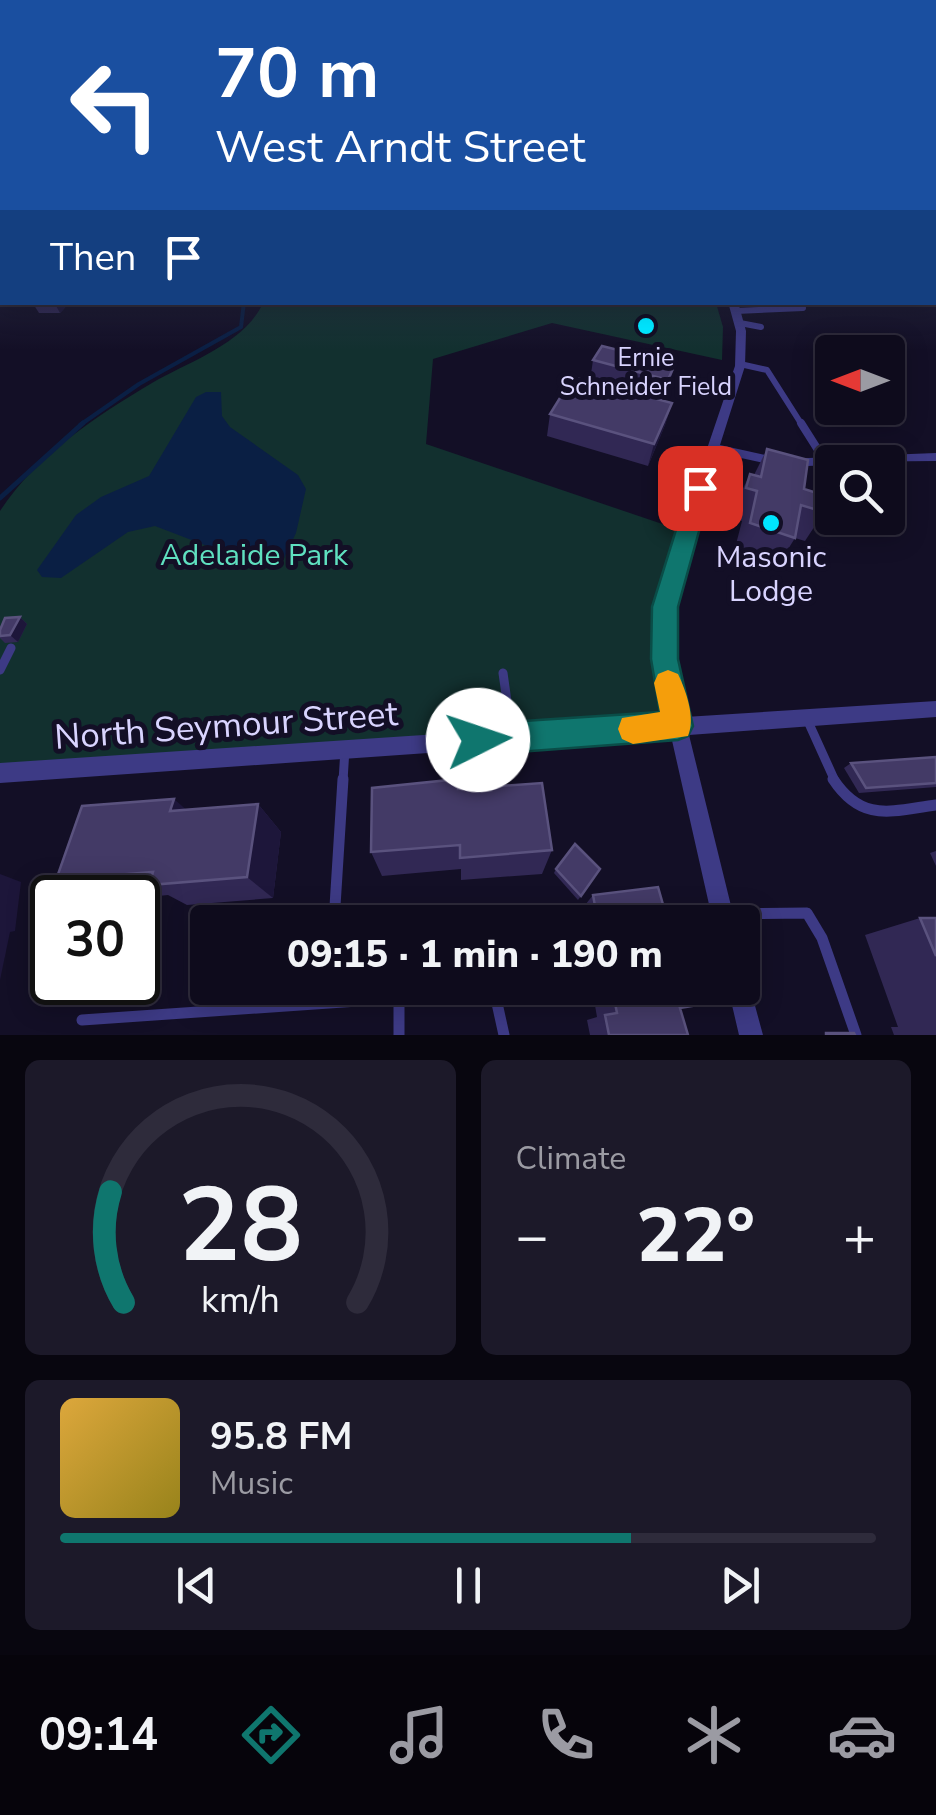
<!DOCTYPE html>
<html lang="en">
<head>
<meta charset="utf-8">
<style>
	body { margin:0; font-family:"Nunito Sans",sans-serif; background:#1c1929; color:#f1f3f6; height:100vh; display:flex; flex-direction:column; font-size:38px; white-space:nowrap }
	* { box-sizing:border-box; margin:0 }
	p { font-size:32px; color:#9b9ba3 }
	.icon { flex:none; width:55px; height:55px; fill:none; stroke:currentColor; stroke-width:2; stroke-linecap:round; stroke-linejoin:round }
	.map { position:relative; height:1035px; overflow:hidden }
	.panel { display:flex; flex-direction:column; gap:25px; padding:25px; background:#08060f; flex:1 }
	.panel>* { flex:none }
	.guide { position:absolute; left:0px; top:0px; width:938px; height:305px; box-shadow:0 5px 25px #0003,0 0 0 2px #2e2b3b; background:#1a4fa0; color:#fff; overflow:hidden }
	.needle { width:65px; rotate:270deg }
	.controls { position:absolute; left:815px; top:335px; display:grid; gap:20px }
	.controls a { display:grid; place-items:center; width:90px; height:90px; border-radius:10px; background:#0e0b1c; box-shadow:0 5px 25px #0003,0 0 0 2px #2e2b3b; font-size:50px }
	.speed { position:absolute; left:30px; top:875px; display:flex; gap:20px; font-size:50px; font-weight:700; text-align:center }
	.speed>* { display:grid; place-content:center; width:130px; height:130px; border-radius:50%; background:#0e0b1c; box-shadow:0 5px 25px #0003,0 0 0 2px #2e2b3b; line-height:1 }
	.speed .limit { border:5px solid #111; border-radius:15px; background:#fff; color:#111 }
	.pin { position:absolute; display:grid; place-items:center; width:85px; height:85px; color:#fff; margin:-42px; border-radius:20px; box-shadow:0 5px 15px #0006 }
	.me { position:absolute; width:110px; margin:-55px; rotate:86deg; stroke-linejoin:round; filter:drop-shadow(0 0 8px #0008) }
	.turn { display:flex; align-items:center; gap:35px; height:210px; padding:0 50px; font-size:45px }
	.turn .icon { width:130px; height:130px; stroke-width:2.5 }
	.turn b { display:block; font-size:70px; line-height:85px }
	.then { display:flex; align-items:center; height:95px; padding:0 50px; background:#0003; gap:20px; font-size:38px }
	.big { font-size:75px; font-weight:800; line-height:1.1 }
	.panel .widget { flex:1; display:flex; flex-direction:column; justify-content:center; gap:15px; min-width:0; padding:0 35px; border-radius:15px; background:#1c1929 }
	.panel .dial { align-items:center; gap:0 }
	.dial svg { height:260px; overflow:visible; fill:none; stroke:#2e2b3b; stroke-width:7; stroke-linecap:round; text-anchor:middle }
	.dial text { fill:#f1f3f6; stroke:none }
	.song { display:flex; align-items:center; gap:30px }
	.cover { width:120px; height:120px; border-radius:15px; background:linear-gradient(135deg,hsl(40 70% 55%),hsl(50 70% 35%)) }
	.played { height:10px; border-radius:5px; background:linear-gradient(90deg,#0f766e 70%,#2e2b3b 70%) }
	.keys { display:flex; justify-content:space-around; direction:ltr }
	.heat { display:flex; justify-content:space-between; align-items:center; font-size:55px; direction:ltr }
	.panel .tiles { flex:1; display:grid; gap:25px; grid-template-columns:1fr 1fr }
	.widget:last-child { grid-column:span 2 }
	.trip { position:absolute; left:190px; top:905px; width:570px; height:100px; border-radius:10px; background:#0e0b1c; box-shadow:0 5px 25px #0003,0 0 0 2px #2e2b3b; font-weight:800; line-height:100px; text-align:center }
	.menu { display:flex; height:160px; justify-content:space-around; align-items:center; background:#06040b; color:#9b9ba3 }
	.menu .icon { width:70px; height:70px }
	.menu .current { color:#0f766e }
	.menu b { font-size:45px; color:#f1f3f6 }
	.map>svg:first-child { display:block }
</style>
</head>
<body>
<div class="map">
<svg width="936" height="1035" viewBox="0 0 936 1035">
	<rect width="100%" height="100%" fill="#130f26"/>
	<!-- green -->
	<path fill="#12302f" d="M263 303H716L723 327 722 360 552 323 433 359 426 444 686 532 665 607 678 726 0 773V511C36 456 96 416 152 383 190 361 244 344 263 303Z"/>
	<!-- water -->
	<path fill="#0a1f44" d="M206 392H221L222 416 230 427 298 475 306 489 296 533 284 558 249 562 155 526 128 532 61 578 42 577 37 570 76 515 101 497 149 476 196 397Z"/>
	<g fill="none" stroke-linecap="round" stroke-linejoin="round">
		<!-- stream-far1 -->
		<path stroke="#0a1f44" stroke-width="4" d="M80 425 139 384 241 327 244 302"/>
		<!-- stream -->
		<path stroke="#0a1f44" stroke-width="5" d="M0 498 83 423"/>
		<!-- service-far3 -->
		<g stroke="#3d3a85" stroke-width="6">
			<path d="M736 311 803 308 798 302"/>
			<path d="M740 323 761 327"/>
			<path d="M740 364 767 370 802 425"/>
		</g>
		<!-- service-far2 -->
		<path stroke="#3d3a85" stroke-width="8" d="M801 423 825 461"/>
		<!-- service-far1 -->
		<g stroke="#3d3a85" stroke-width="9">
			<path d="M0 670 11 648"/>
			<path d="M503 673 512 737"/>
			<path d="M806 717 835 781"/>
			<path d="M343 781 345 749"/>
		</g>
		<!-- service -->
		<g stroke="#3d3a85" stroke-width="11">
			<path d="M833 779C862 823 891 811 936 805"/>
			<path d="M727 914 807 913 822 938 856 1035"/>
			<path d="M334 922 343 779"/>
			<path d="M399 996V1035"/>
			<path d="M82 1020 473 993 495 994 504 1035"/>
		</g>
		<!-- minor -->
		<g fill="#3d3a85" fill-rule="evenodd">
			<path d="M728 302H738L746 331 745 366 720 445 783 459 936 453V461L832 462V465L783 467 718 453C700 509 671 574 671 633 671 661 678 690 685 717L936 701V717L689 735 735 922H713L671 736 0 783V763L667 719 660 687 655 633 664 576 735 366 736 331Z"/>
			<path d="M742 977 748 980 763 1035H739L728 988H742Z"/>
		</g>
	</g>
	<!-- wall -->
	<g fill="#312854">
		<path d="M32 302H70L60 313H39Z"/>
		<path d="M593 360 675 364 662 401 672 403 665 425 648 466 547 436 550 414 590 381Z"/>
		<path d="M767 449 824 512 805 541 795 538 777 567 734 552 742 521 732 517 736 503 750 474 754 475Z"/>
		<path d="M20 617 27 624 18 642 5 643 0 638V630Z"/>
		<path d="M936 757V787L859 793 844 768 851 763Z"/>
		<path d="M459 789 552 850 542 874 461 880V869L382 876 371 852Z"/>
		<path d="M258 804 281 832 273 898 187 905 168 895 138 898H98L56 880 186 810Z"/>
		<path d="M936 851V866L930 853Z"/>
		<path d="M556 869H600L578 900 554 873Z"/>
		<path d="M593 895 668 922H579L578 914Z"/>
		<path d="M920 918H936V1035H894L891 1027H898L865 935Z"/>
		<path d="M592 988H686L680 1008 688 1035H590L587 1020 597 1017Z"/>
	</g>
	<!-- shaded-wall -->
	<g fill="#1d163a">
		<path d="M54 302H70L60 313Z"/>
		<path d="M675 364 669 386 662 402 668 380Z"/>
		<path d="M672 403 665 425 648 466 654 444Z"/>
		<path d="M20 617 27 624 18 642 10 635Z"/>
		<path d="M174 799 206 827 170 811Z"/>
		<path d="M258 804 281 832 273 898 247 877Z"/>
		<path d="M0 874 21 882 15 931 10 932 0 980Z"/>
	</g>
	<!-- building -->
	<g fill="#433a66" stroke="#5a527e" stroke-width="2.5">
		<rect x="0" y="205" width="2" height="67"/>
		<path d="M602 346 675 364 668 380 593 360Z"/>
		<path d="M573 377 672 403 654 444 550 414Z"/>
		<path d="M767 449 808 460 804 489 826 496 824 512 801 505 795 538 750 523 757 491 746 488 750 474 761 477Z"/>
		<path d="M20 617 10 635 0 636V630L5 618Z"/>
		<path d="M936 757V783L866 788 851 763Z"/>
		<path d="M459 779 458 789 542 783 552 850 460 858V845L371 852 372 788Z"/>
		<path d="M174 799 170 811 258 804 247 877 149 885 153 872 56 880 82 806Z"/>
		<path d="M575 844 600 869 581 896 556 869Z"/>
		<path d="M658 887 668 922H598L593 895Z"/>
		<path d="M920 918H936V956Z"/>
		<path d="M612 988H686L692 1006 680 1008 688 1035H609L605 1015 617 1013Z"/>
		<path d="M826 1033H854L855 1035H826Z"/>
	</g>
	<!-- sky -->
	<linearGradient id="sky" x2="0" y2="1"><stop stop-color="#0a0815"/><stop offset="0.59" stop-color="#333752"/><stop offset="1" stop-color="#333752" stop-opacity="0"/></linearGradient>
	<rect width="936" height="350" fill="url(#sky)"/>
	<!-- route -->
	<path fill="#0f766e" stroke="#0a4d48" stroke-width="2.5" d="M700 481 711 488 678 607V659L693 726 688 736 678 740 478 755 468 750 463 740 468 729 478 724 660 712 651 659 652 607 689 488Z"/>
	<!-- slow -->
	<path fill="#f59e0b" d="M668 670 678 674C686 691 696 718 688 736L633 744 622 739 618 729 622 718 660 712 654 683 658 674Z"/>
	<!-- markers -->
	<g fill="#00e5ff" stroke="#130f26" stroke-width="4">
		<circle cx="646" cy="326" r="10"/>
		<circle cx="771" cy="523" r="10"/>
	</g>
	<g text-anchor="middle" stroke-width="10" stroke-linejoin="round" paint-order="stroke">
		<!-- far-poi labels -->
		<g font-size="25" fill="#d9d4ff" stroke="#130f26">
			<text x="646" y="366">Ernie<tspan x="646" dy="29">Schneider Field</tspan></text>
		</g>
		<!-- park labels -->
		<g font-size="30" fill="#5fe0c0" stroke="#130f26">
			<text x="254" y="565">Adelaide Park</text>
		</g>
		<!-- poi labels -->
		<g font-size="30" fill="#d9d4ff" stroke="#130f26">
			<text x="771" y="567">Masonic<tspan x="771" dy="34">Lodge</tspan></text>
		</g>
		<!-- near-street labels -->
		<g font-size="35" fill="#d9d4ff" stroke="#130f26">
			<text transform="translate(226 725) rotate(-4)" y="12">North Seymour Street</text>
		</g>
	</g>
</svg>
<div class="controls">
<a><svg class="needle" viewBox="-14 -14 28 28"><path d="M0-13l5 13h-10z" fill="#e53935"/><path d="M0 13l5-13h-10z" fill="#9b9ba3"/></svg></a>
<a><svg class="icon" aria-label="search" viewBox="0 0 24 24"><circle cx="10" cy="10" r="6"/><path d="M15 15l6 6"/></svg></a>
</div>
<div class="speed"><div class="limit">30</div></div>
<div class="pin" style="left:700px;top:488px;background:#d93025"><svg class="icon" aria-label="arrive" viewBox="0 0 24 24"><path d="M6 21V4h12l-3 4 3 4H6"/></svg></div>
<svg class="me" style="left:478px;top:740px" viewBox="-20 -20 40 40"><circle r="19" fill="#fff"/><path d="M0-13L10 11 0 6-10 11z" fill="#0f766e"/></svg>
<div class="trip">09:15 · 1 min · 190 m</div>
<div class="guide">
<div class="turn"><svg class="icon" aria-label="left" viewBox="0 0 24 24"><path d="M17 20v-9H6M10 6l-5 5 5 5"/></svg><div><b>70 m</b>West Arndt Street</div></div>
<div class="then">Then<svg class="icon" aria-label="arrive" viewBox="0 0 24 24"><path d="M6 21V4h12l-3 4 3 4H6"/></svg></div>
</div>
</div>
<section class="panel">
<div class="tiles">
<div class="widget dial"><svg viewBox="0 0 100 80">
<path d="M14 69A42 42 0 1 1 86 69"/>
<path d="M14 69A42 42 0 0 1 10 35" stroke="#0f766e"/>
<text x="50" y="56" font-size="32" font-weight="700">28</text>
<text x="50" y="72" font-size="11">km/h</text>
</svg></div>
<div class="widget"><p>Climate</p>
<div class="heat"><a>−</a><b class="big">22°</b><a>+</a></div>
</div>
<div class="widget">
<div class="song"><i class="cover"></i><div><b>95.8 FM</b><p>Music</p></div></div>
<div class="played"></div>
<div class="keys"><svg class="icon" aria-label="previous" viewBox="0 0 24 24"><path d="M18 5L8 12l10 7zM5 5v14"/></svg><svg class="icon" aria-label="pause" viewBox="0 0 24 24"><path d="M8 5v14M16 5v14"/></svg><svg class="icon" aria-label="next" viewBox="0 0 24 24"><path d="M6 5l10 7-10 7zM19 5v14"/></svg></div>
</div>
</div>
</section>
<nav class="menu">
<b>09:14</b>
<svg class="icon current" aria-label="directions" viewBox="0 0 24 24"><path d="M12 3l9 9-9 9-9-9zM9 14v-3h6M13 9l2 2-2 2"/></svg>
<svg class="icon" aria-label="music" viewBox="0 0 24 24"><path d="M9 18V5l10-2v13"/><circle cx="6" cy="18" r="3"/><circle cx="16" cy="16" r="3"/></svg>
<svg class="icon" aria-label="phone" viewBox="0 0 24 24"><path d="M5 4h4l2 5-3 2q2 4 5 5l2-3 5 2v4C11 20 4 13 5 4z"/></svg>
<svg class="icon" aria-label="climate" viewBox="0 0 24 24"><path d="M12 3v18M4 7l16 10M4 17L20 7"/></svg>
<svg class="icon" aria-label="car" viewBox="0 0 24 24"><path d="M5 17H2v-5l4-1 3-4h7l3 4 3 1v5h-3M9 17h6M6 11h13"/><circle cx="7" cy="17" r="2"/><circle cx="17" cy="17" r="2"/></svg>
</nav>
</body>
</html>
